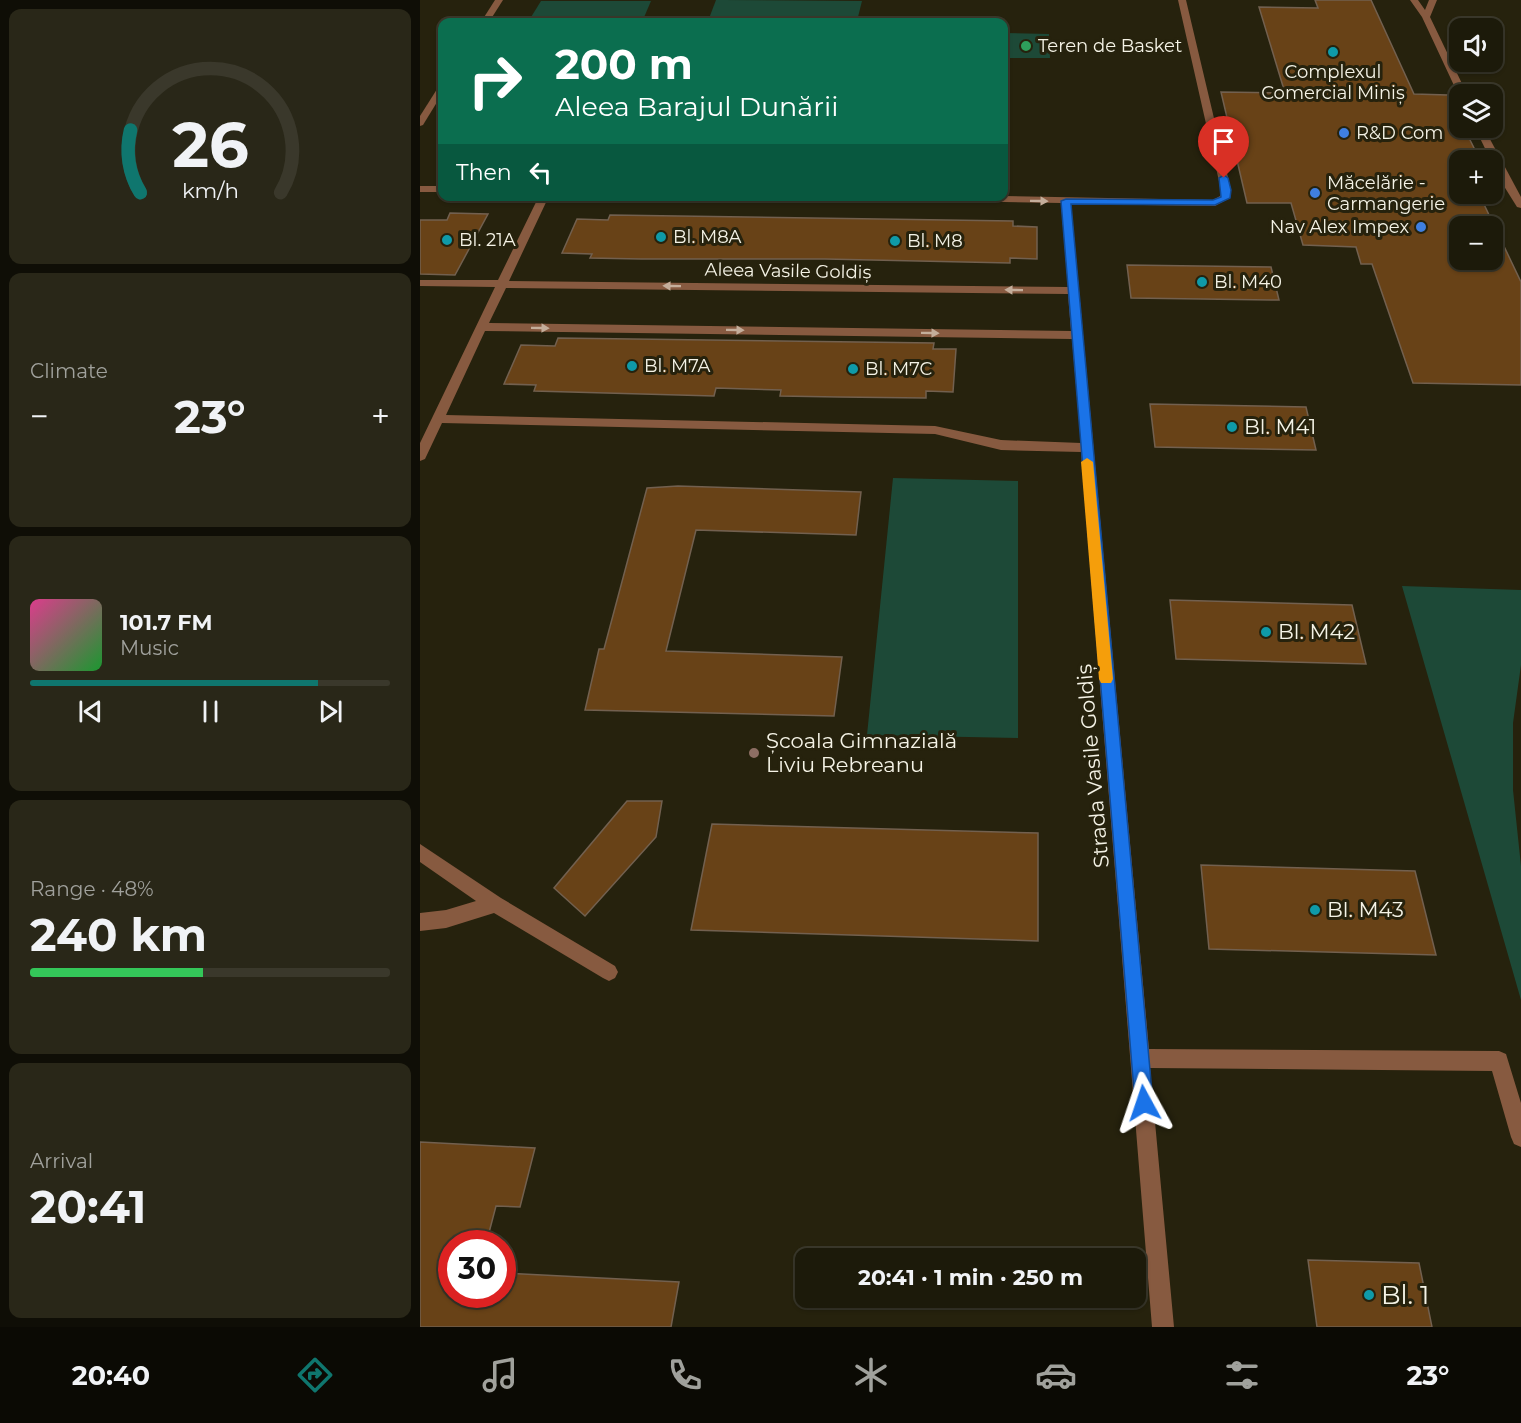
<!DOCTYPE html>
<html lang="en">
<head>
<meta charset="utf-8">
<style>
	body { margin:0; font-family:Montserrat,sans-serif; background:#292718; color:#f1f3f6; height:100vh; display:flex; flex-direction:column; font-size:22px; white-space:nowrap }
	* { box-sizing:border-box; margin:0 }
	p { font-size:20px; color:#a0a19c }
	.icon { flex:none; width:33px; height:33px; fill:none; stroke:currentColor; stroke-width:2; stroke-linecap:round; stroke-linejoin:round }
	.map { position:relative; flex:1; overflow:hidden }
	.sheet { display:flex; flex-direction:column; gap:9px; padding:9px; background:#0f0e06; width:420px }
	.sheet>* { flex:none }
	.banner { position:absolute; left:18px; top:18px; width:570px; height:183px; border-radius:12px; box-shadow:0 2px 4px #0004,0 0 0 2px #3a382b; background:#0b6e4f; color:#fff; overflow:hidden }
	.tools { position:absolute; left:1029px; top:18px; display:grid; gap:12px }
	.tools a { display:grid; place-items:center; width:54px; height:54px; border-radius:12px; background:#1c1a0a; box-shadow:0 2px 4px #0004,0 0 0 2px #3a382b; font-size:30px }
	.speed { position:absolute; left:18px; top:1230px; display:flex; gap:12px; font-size:30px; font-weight:700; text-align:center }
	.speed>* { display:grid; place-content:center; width:78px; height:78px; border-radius:50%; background:#1c1a0a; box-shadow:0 2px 4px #0004,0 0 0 2px #3a382b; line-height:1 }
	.speed .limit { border:9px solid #d22; background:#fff; color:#111 }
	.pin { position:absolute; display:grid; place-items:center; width:51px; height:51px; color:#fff; margin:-62px -26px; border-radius:50% 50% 50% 0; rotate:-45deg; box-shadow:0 0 6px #0007 }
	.pin .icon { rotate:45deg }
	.me { position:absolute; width:66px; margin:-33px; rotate:355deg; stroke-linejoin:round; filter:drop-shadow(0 0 4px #0008) }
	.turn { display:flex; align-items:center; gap:21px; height:126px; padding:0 18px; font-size:27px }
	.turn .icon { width:78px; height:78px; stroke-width:2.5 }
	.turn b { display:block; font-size:42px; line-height:51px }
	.then { display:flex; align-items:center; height:57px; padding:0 18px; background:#0003; gap:12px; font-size:22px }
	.big { font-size:45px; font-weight:700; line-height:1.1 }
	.sheet .widget { flex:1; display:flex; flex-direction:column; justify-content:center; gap:9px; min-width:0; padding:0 21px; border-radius:12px; background:#292718 }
	.sheet .dial { align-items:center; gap:0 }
	.dial svg { height:156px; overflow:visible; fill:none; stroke:#3a382b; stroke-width:7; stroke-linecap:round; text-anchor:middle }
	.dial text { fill:#f1f3f6; stroke:none }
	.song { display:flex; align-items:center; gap:18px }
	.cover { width:72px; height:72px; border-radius:9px; background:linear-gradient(135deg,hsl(330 70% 55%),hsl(130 70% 35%)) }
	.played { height:6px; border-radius:3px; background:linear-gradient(90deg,#0f766e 80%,#3a382b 80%) }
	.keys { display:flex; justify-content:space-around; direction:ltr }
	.heat { display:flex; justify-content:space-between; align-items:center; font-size:33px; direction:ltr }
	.charge { height:9px; border-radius:4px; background:linear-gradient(90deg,#34c759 48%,#3a382b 0) }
	.trip { position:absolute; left:375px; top:1248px; width:351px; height:60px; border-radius:12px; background:#1c1a0a; box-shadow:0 2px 4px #0004,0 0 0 2px #3a382b; font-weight:700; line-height:60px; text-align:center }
	.dock { display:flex; height:96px; justify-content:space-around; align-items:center; background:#0b0a04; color:#a0a19c }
	.dock .icon { width:42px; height:42px }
	.dock .on { color:#0f766e }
	.dock b { font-size:27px; color:#f1f3f6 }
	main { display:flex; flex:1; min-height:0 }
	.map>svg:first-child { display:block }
</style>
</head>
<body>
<main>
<section class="sheet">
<div class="widget dial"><svg viewBox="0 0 100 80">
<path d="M14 69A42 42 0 1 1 86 69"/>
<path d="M14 69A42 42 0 0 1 9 37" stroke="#0f766e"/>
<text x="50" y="56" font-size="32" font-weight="700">26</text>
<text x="50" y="72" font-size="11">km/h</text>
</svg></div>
<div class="widget"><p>Climate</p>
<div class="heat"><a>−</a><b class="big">23°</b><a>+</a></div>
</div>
<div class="widget">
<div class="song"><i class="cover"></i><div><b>101.7 FM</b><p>Music</p></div></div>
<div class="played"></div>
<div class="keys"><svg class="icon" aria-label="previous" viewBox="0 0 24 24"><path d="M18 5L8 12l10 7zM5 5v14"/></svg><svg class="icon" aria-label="pause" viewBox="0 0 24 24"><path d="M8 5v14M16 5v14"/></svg><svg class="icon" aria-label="next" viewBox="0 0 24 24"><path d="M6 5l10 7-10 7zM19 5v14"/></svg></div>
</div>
<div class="widget"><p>Range · 48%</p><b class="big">240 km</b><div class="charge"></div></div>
<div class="widget"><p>Arrival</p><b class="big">20:41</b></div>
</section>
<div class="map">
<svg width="1101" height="1327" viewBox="0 0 1101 1327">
	<rect width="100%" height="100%" fill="#26220d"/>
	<!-- green -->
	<g fill="#1d4937">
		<path d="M296 0H303L442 1 437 21H288Z"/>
		<path d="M121 1H231L222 22H108Z"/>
		<path d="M584 33 629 34 630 58H584Z"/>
		<path d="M473 478 598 481V738L447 735Z"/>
		<path d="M982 586 1101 590V665L1093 723V790L1101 866V1000Z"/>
	</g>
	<!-- building -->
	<g fill="#684217" stroke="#72604f" stroke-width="1.5" fill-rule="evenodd">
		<path d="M895 0H951L994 94 1028 95 1040 119V128H1044L1060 160H1040V194H1072V185L1079 198H1061L1101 282V385L993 383 952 264H941L936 247 883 245 871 203H827L801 92 865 93 839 7 898 8ZM1040 226H1072V260H1040Z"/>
		<path d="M30 213 68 214 35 275 0 274V220H27Z"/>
		<path d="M190 215 593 221V226L617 227V259L590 258V263L405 259H221L170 258 172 254 142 253 157 219 188 220Z"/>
		<path d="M707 265 851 267 859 300 711 298Z"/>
		<path d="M138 338 514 343 513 349H536L533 392 506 391V398L418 397 360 396 361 390 296 388 294 396 114 391 116 385 84 384 101 345 135 346Z"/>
		<path d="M730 404 886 407 896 450 735 447Z"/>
		<path d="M258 486 441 492 436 535 276 530 246 651 422 657 414 716 165 710 179 649H184L227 488Z"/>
		<path d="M750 600 932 605 946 664 756 659Z"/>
		<path d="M207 801H242L236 837 165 916 134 888Z"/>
		<path d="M292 824 618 833V941L271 930Z"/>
		<path d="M781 865 995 871 1016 955 789 949Z"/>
		<path d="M0 1142 115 1148 100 1207 76 1206 66 1244H32V1294H82V1273L259 1282 251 1327H0Z"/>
		<path d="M888 1260 999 1263 1012 1327H897Z"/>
	</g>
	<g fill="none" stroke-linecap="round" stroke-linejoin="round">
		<!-- street -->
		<g fill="#875a40" fill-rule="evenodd">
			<path d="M75 0H83L69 22H61Z"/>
			<path d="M758 0H766L811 190 810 198 795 206 651 204 729 1049 1079 1051 1086 1054 1101 1103V1147L1094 1144 1091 1137 1072 1071 730 1068 754 1327H732L661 452 581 450 515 434 22 423 5 459 0 461V443L75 287 0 286V280H78L119 196H129L89 281 648 287 641 203 414 199 409 196H584L793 200 800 196 801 190ZM86 288 648 294 651 331 69 323ZM65 331 652 339 661 443 581 440 515 426 26 415Z"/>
			<path d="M990 0H998L1005 10 1009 0H1017L1010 17 1047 94H1038L1002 17Z"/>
			<path d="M22 85V94L3 125 0 126V116L19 86Z"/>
			<path d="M1055 128H1064L1101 197V208L1097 207 1082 183Z"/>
			<rect x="0" y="186" width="22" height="6"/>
			<path d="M0 844 81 898 195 966 198 972 195 978 189 981 183 978 74 913 26 928 0 931V913L26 910 56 901 0 862Z"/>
		</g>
	</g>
	<!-- one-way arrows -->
	<defs><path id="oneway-solid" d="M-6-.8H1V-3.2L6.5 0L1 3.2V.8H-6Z" transform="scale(1.5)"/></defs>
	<g fill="#c4ae9b">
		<use href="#oneway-solid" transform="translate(619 201) rotate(1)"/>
		<use href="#oneway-solid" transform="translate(252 286) rotate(-179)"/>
		<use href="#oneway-solid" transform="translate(594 290) rotate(-179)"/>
		<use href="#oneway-solid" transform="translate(120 328) rotate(1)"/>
		<use href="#oneway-solid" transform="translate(315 330) rotate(1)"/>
		<use href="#oneway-solid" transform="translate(510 333) rotate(1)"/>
	</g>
	<!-- route -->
	<path fill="#1a73e8" stroke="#114b97" stroke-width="1.5" d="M804 175 808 178 811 190 810 198 795 205 651 204 733 1103 730 1109 724 1112 717 1109 715 1103 641 201 646 199 793 200 801 197 799 178Z"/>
	<!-- slow -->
	<path fill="#f59e0b" d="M667 458 673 462 693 679 691 683H681L679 679 661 462Z"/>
	<!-- markers -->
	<circle fill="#2e9e5b" stroke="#26220d" stroke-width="2" cx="606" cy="46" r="6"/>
	<g fill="#0f9aa8" stroke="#26220d" stroke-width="2">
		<circle cx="913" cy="52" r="6"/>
		<circle cx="241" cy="237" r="6"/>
		<circle cx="27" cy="240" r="6"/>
		<circle cx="475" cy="241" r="6"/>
		<circle cx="782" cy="282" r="6"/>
		<circle cx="212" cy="366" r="6"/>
		<circle cx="433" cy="369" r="6"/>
		<circle cx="812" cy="427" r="6"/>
		<circle cx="846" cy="632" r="6"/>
		<circle cx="895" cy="910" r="6"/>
		<circle cx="949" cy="1295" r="6"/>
	</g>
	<g fill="#3f7fe0" stroke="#26220d" stroke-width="2">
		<circle cx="924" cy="133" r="6"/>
		<circle cx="895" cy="193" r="6"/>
		<circle cx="1001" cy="227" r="6"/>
	</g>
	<circle fill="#8d6e63" stroke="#26220d" stroke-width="2" cx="334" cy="753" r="6"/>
	<g text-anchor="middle" stroke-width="6" stroke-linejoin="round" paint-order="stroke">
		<!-- far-poi labels -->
		<g font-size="18" fill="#f5f3e6" stroke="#26220d" text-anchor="start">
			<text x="618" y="52">Teren de Basket</text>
			<text x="913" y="78" text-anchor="middle">Complexul<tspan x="913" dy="21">Comercial Miniș</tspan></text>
			<text x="936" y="139">R&amp;D Com</text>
			<text x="907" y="189">Măcelărie -<tspan x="907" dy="21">Carmangerie</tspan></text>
			<text x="989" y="233" text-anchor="end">Nav Alex Impex</text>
			<text x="253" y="243">Bl. M8A</text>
			<text x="39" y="246">Bl. 21A</text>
			<text x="487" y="247">Bl. M8</text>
			<text x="794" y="288">Bl. M40</text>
			<text x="224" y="372">Bl. M7A</text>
			<text x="445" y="375">Bl. M7C</text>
		</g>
		<!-- far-street labels -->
		<g font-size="18" fill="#f5f3e6" stroke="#26220d">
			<text transform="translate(368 271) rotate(1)" y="6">Aleea Vasile Goldiș</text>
		</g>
		<!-- poi labels -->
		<g font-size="21" fill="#f5f3e6" stroke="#26220d" text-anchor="start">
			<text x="824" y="434">Bl. M41</text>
			<text x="858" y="639">Bl. M42</text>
			<text x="346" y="748">Școala Gimnazială<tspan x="346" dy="24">Liviu Rebreanu</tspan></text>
			<text x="907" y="917">Bl. M43</text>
		</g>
		<!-- street labels -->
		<g font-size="21" fill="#f5f3e6" stroke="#26220d">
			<text transform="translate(673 766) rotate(-95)" y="7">Strada Vasile Goldiș</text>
		</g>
		<!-- near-poi labels -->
		<g font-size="26" fill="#f5f3e6" stroke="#26220d" text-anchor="start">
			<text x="961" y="1304">Bl. 1</text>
		</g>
	</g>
</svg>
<div class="tools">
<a><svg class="icon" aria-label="sound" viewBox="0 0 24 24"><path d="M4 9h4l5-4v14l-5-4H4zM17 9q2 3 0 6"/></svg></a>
<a><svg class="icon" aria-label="layers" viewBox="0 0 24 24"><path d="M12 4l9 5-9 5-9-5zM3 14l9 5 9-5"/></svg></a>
<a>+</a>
<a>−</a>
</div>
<div class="speed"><div class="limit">30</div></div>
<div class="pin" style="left:804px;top:178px;background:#d93025"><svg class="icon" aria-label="arrive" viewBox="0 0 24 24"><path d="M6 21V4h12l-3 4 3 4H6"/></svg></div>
<svg class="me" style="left:724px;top:1103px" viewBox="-20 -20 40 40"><path d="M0-17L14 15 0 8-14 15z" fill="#1a73e8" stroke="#fff" stroke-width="4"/></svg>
<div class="trip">20:41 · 1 min · 250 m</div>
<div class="banner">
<div class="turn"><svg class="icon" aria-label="right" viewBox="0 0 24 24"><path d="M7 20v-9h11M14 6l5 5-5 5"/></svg><div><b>200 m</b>Aleea Barajul Dunării</div></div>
<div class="then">Then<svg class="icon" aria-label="left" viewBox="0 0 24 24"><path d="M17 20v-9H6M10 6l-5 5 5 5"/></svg></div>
</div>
</div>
</main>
<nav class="dock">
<b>20:40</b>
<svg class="icon on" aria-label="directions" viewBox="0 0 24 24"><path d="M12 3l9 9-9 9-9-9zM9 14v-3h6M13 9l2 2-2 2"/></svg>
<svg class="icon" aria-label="music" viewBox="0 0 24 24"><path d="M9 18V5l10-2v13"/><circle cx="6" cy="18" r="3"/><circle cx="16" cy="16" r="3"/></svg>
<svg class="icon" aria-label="phone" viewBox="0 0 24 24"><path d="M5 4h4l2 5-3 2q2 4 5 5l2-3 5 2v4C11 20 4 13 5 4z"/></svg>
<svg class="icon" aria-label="climate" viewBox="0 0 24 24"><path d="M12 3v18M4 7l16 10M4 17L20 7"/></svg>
<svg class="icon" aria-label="car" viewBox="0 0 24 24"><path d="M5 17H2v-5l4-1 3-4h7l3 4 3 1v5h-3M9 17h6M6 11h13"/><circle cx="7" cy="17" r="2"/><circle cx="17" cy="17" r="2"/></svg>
<svg class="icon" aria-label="filters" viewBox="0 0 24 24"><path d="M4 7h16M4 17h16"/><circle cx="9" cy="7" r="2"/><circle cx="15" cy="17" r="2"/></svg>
<b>23°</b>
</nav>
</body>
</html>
